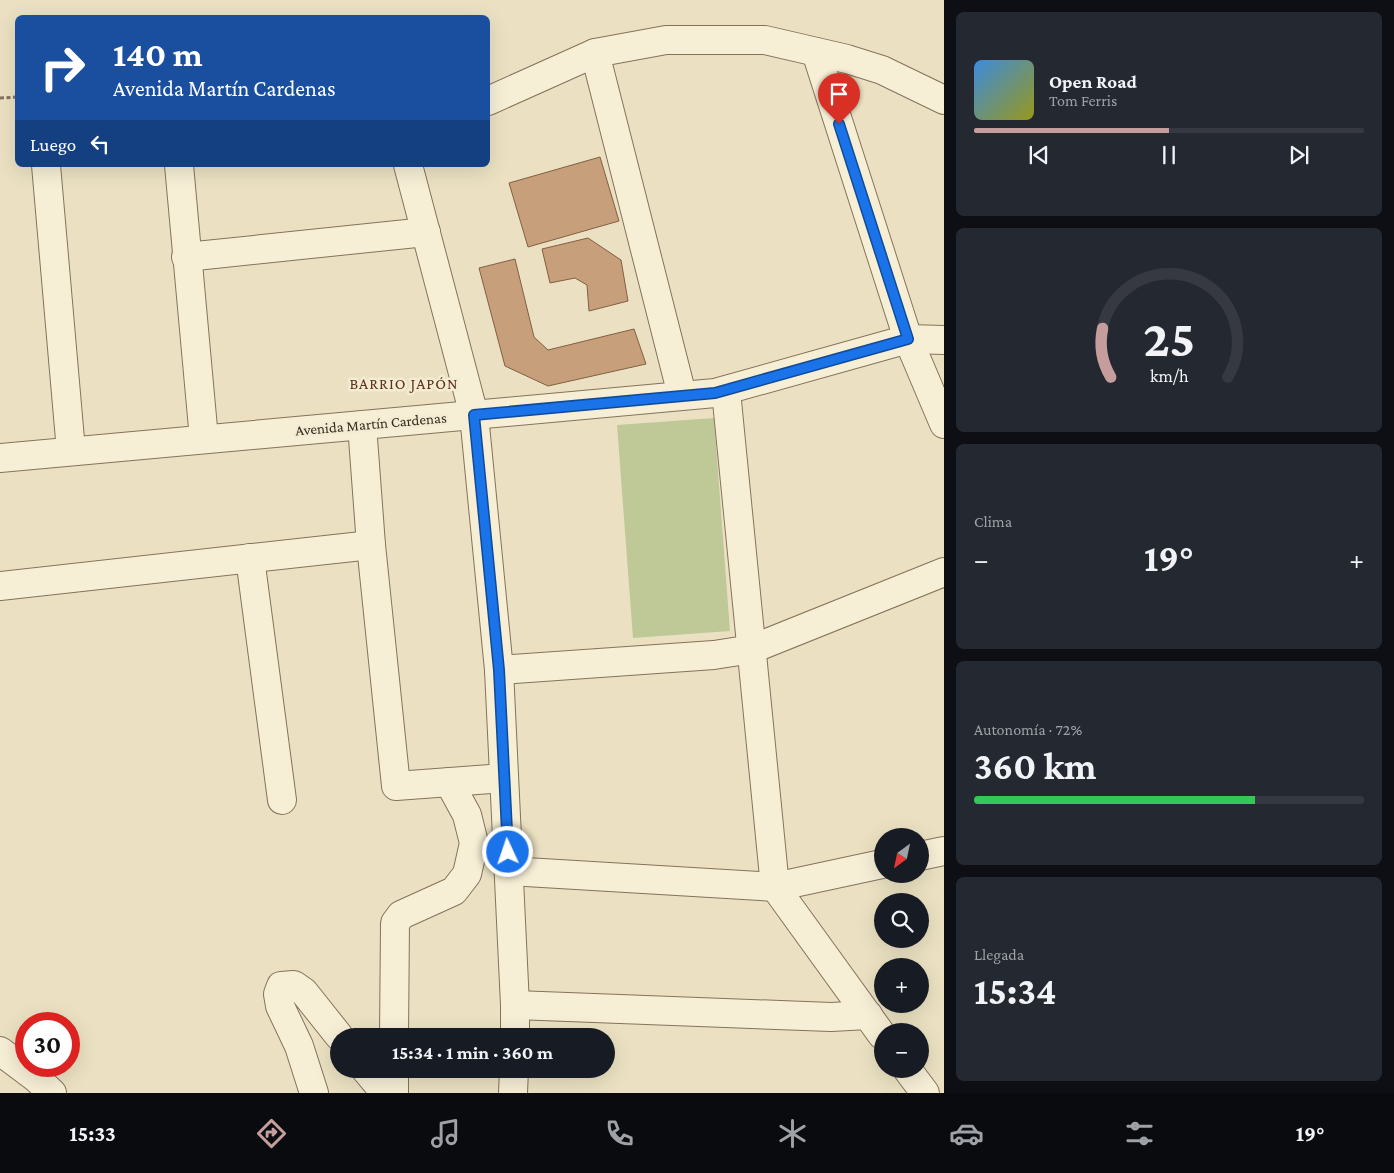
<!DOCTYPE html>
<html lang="es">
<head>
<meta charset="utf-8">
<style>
	body { margin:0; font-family:"Crimson Pro",serif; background:#242831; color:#f1f3f6; height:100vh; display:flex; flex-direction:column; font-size:19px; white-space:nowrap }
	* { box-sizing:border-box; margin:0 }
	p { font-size:16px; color:#9ea1a6 }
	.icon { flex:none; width:28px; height:28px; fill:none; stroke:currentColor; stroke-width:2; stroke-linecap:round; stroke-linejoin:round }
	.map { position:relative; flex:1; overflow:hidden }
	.side { display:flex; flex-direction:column; gap:12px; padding:12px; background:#0d0f14; width:450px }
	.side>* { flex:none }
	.hud { position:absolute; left:15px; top:15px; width:475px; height:152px; border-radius:8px; box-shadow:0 5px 20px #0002; background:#1a4fa0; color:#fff; overflow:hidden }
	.needle { width:32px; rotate:213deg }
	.controls { position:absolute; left:874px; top:828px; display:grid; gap:10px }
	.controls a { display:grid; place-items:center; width:55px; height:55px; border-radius:50%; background:#171b24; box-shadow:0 5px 20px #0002; font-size:25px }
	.speed { position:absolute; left:15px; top:1012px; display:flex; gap:10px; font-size:25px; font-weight:700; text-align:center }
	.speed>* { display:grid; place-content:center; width:65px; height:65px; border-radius:50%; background:#171b24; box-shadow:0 5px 20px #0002; line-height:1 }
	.speed .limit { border:8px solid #d22; background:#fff; color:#111 }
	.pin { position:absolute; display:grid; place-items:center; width:42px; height:42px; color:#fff; margin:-51px -21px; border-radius:50% 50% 50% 0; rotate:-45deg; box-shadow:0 0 5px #0007 }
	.pin .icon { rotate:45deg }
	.me { position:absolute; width:55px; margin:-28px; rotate:357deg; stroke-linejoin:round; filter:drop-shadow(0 0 4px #0008) }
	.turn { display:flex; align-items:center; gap:18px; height:105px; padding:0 15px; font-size:22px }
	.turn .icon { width:65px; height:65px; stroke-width:2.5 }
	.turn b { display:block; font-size:35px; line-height:42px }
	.then { display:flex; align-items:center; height:48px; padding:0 15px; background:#0003; gap:10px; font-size:19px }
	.big { font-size:38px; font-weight:700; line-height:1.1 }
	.side .widget { flex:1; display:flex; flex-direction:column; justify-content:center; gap:8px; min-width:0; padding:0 18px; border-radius:8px; background:#242831 }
	.side .dial { align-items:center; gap:0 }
	.dial svg { height:130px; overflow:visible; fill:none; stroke:#363941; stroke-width:7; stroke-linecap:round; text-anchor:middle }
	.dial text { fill:#f1f3f6; stroke:none }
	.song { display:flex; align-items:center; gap:15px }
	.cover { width:60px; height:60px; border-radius:8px; background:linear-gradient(135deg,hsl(210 70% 55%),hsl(60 70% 35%)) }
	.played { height:5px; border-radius:2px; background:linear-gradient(90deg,#c59d9c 50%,#363941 50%) }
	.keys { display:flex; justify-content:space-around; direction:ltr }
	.heat { display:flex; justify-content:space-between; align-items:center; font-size:28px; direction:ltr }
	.charge { height:8px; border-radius:4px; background:linear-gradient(90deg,#34c759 72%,#363941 0) }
	.trip { position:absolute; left:330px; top:1028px; width:285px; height:50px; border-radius:25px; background:#171b24; box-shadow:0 5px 20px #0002; font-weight:700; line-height:50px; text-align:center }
	.tab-bar { display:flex; height:80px; justify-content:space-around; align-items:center; background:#090b0e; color:#9ea1a6 }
	.tab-bar .icon { width:35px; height:35px }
	.tab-bar .on { color:#c59d9c }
	.tab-bar b { font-size:22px; color:#f1f3f6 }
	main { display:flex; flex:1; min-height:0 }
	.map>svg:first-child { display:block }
</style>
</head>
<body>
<main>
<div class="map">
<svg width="944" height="1093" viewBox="0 0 944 1093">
	<rect width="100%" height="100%" fill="#ebe1c2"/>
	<!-- green -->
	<path fill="#bfc897" d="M714 418 730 631 633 638 617 425Z"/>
	<!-- building -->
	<g fill="#c79f7b" stroke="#815f42">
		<path d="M600 157 619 221 528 247 509 183Z"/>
		<path d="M588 238 621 260 628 301 589 311 587 285 575 278 550 283 542 249Z"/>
		<path d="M515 259 534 337 548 350 634 329 646 364 548 386 505 366 479 268Z"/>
	</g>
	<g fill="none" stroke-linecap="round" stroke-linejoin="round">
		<!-- minor casing -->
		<g stroke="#84735b" stroke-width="30">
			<g id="minor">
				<path d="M816 52 908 339 944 424"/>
				<path d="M595 53 682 395"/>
				<path d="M488 101 595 53 666 40H765L847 59 882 70 944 100"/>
				<path d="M46 165 71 451"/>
				<path d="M179 165 204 439"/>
				<path d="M408 165 474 415 499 670 515 1005V1036"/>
				<path d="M186 257 426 232"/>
				<path d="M726 391 775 887 882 1035"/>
				<path d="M362 425 371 545 396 786 504 778"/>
				<path d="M0 458 715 393 908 339 944 340"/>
				<path d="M250 558 282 800"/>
				<path d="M0 586 371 545"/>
				<path d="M499 670 714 655 752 649 944 572"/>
				<path d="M920 856 944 851"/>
				<path d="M509 871 775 887 882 864"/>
				<path d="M515 1005 831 1017 868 1015"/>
				<path d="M394 1036 395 923 401 915 454 891 467 874 474 843 467 815 449 782"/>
				<path d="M0 1051 36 1078 52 1093"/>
				<path d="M365 1069 385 1093"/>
				<path d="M907 1069 925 1093"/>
				<path d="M314 1093 299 1046 280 1006 278 994 281 986 294 985 304 992 339 1036"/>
				<path d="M394 1093V1069"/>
				<path d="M513 1093 514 1069"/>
			</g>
		</g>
		<!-- path -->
		<path stroke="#84735b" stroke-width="3" stroke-dasharray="4 2.5" stroke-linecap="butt" d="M0 98 18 97"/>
		<!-- minor -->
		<use href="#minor" stroke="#f6eed5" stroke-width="28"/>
	</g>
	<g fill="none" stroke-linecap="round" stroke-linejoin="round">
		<!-- route casing -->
		<g stroke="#114b97" stroke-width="12">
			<path id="route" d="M508 852 499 670 474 415 715 393 908 339 839 124"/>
		</g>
		<!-- route -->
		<use href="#route" stroke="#1a73e8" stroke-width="9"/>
	</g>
	<g text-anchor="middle" stroke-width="5" stroke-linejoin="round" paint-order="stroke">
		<!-- street labels -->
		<g font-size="15" fill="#342a1e" stroke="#f3ebd2">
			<text transform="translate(371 424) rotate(-5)" y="5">Avenida Martín Cardenas</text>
		</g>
		<!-- neighbourhood labels -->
		<g font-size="16" letter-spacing="1" fill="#5e3120" stroke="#f3ebd2">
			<text x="404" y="389">BARRIO JAPÓN</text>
		</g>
	</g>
</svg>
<div class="controls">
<a><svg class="needle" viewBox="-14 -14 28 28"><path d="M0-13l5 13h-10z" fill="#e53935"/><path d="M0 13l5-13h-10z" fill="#9ea1a6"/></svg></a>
<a><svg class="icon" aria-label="search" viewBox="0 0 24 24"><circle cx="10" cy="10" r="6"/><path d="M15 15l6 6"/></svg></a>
<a>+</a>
<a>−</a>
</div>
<div class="speed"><div class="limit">30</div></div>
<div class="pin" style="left:839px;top:124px;background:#d93025"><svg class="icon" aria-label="arrive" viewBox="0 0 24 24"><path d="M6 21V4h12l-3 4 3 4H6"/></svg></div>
<svg class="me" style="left:508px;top:852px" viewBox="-20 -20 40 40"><circle r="17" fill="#1a73e8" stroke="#fff" stroke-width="3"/><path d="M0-11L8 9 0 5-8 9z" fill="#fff"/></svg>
<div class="trip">15:34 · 1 min · 360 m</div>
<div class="hud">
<div class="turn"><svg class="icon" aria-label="right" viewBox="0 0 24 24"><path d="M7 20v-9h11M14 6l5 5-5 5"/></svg><div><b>140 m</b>Avenida Martín Cardenas</div></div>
<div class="then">Luego<svg class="icon" aria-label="left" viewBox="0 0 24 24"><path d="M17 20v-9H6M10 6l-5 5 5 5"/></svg></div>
</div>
</div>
<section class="side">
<div class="widget">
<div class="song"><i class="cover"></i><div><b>Open Road</b><p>Tom Ferris</p></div></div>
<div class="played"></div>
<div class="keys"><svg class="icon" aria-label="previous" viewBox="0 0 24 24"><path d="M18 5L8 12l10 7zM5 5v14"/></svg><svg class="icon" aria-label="pause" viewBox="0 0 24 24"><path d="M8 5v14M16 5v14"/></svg><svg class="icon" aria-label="next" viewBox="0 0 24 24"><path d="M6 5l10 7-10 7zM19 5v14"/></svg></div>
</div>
<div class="widget dial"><svg viewBox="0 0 100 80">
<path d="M14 69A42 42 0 1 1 86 69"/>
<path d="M14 69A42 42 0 0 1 9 39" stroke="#c59d9c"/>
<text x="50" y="56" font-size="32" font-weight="700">25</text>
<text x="50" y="72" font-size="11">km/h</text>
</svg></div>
<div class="widget"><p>Clima</p>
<div class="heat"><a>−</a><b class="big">19°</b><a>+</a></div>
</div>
<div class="widget"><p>Autonomía · 72%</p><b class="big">360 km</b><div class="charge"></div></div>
<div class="widget"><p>Llegada</p><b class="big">15:34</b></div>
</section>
</main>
<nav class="tab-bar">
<b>15:33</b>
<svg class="icon on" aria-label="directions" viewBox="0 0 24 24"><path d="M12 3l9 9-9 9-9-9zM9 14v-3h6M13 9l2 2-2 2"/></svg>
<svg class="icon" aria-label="music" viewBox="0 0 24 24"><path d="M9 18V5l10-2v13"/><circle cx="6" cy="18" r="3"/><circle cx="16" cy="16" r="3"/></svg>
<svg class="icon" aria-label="phone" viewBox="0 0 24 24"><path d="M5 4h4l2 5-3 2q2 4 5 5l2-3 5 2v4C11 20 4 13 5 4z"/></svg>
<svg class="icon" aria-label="climate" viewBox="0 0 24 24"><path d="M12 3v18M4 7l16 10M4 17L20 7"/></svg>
<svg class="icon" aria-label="car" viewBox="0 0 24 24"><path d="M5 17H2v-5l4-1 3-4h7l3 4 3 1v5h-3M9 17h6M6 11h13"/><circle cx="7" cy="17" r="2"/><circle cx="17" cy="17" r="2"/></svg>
<svg class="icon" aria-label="filters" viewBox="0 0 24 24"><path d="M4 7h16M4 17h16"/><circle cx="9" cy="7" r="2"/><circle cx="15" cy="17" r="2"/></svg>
<b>19°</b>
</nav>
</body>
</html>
